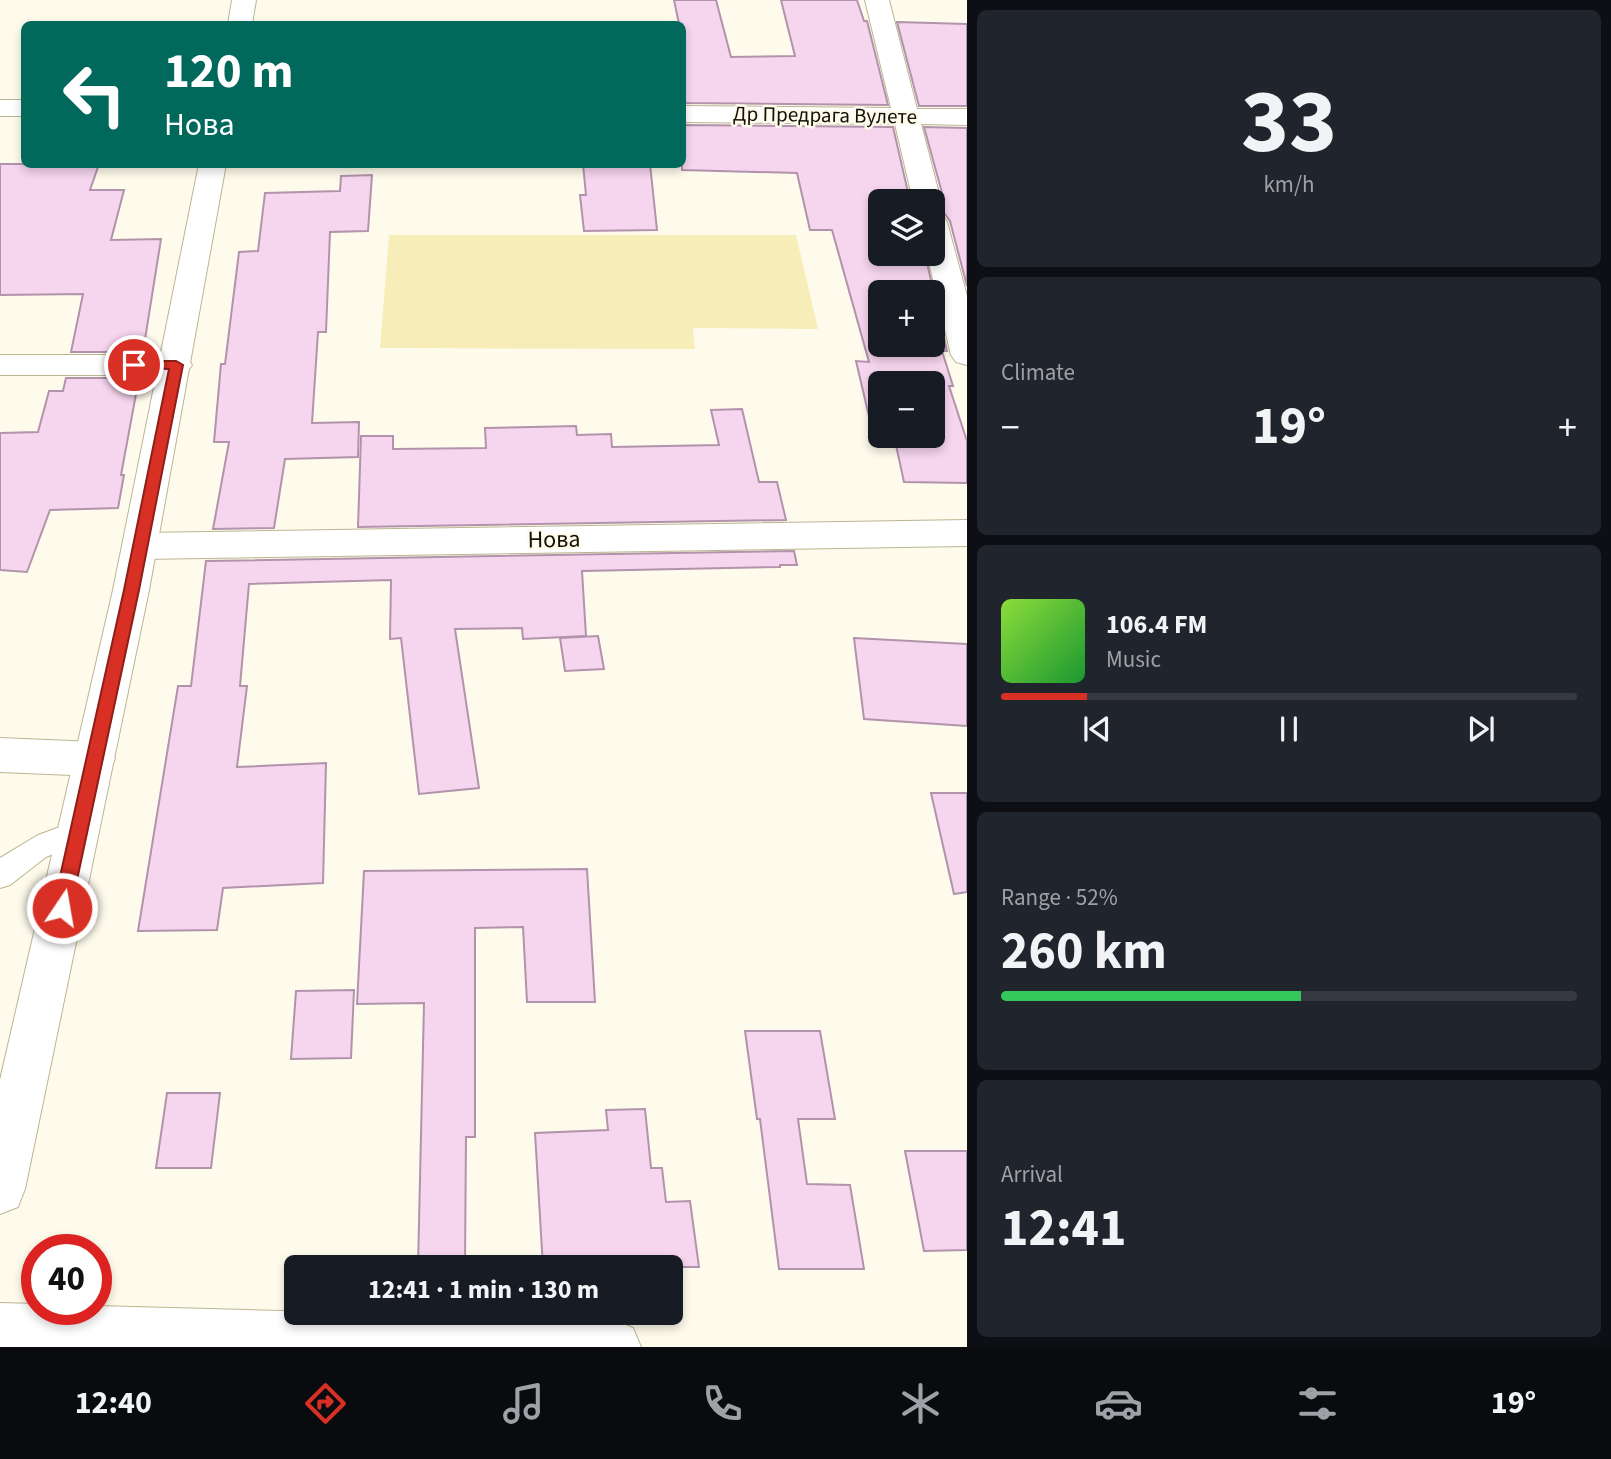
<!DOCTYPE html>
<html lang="en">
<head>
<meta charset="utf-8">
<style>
	body { margin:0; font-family:"Source Sans 3",sans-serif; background:#20242c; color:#f1f3f6; height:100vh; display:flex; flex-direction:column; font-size:26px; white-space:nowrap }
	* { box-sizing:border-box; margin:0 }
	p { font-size:23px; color:#9ea1a6 }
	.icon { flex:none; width:38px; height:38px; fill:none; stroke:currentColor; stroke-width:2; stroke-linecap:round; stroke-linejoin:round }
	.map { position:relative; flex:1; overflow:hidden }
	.drawer { display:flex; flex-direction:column; gap:10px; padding:10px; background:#0d0f14; width:644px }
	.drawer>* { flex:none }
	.guide { position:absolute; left:21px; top:21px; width:665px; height:147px; border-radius:10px; box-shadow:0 4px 10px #0003; background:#00695c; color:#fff; overflow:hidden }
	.buttons { position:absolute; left:868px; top:189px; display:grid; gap:14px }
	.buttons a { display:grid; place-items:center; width:77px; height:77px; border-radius:10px; background:#171b24; box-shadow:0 4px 10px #0003; font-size:35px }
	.speed { position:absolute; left:21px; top:1234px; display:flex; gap:14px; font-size:35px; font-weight:700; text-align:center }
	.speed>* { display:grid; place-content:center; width:91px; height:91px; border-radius:50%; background:#171b24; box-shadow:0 4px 10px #0003; line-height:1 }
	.speed .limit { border:10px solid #d22; background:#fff; color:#111 }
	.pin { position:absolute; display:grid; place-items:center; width:60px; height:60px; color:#fff; margin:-30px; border:4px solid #fff; border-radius:50%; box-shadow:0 2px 7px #0007 }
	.me { position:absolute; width:77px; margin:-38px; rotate:12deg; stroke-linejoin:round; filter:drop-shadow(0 0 5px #0008) }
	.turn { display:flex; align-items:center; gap:24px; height:147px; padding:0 28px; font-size:32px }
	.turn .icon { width:91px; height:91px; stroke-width:2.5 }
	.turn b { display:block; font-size:49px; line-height:60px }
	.big { font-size:52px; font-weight:700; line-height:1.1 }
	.drawer .card { flex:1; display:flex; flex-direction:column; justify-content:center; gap:10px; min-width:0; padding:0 24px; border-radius:10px; background:#20242c }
	.drawer .dial { align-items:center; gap:0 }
	.dial b { font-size:91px; line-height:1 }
	.song { display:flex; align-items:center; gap:21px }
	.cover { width:84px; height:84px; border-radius:10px; background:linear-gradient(135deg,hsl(90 70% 55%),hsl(130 70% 35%)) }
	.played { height:7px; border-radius:4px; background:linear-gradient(90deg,#d93025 15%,#363941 15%) }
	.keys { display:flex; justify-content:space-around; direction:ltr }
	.heat { display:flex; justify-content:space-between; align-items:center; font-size:38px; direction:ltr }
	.charge { height:10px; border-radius:5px; background:linear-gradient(90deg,#34c759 52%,#363941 0) }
	.trip { position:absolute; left:284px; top:1255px; width:399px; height:70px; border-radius:10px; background:#171b24; box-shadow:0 4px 10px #0003; font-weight:700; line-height:70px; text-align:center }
	.tab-bar { display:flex; height:112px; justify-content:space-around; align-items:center; background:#090b0e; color:#9ea1a6 }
	.tab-bar .icon { width:49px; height:49px }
	.tab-bar .current { color:#d93025 }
	.tab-bar b { font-size:32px; color:#f1f3f6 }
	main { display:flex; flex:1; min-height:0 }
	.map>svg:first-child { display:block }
</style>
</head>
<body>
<main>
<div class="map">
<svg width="967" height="1347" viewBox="0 0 967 1347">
	<rect width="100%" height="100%" fill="#fefbec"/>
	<!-- green -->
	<path fill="#f6edb9" d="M389 235H796L818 329 693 328 695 349 380 348Z"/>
	<!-- building -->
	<g fill="#f6d5ef" stroke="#b193ab" stroke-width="2" fill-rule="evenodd">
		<path d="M674 0H716L731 57 795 56 781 0H857L864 21H867L888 105 682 103V24H679Z"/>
		<path d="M897 22 967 24V106H919Z"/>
		<path d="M682 125 893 127 910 201H880V254H925L947 351H942L953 386H949L967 441V483L904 482 894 436H933V383H880V425H871L856 361 869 362 832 230H810L797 173 682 170ZM880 292H933V345H880Z"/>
		<path d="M924 127 967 128V286L950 221 944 213 934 211 939 208 944 200Z"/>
		<path d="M0 164H99L90 190H124L111 240 161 239 143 352H71L83 294 0 295Z"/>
		<path d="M583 164H650L657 230 584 231 580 195H586Z"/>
		<path d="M372 175 368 231 330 232 326 332H318L312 423 359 422 358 457 285 459 274 528 213 529 229 442H214L221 364H225L239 252 258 251 265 193 340 191 341 176Z"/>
		<path d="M66 378H139L121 475H124L118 508 50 510 27 572 0 570V433L38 432 49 391H63Z"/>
		<path d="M742 409 759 482H777L786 520 358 527 361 436H393V449L486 448 485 428 576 426 577 435 611 434 612 447 719 445 711 410Z"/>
		<path d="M794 551 797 565H780V567L582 571 586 636 523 639 522 628 455 629 479 788 419 794 401 638 390 639 391 580 249 584 240 686H247L237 767 326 763 323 883 223 888 217 930 138 931 178 686H191L206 561Z"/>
		<path d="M598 636 604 669 565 671 560 638Z"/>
		<path d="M854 638 967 644V726L864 719Z"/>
		<path d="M931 793H967V892L954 894Z"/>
		<path d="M587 869 595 1002H527L523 927 475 928V1137H466L465 1267H418L424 1003 357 1004 364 871Z"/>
		<path d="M354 990 351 1058 291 1059 296 991Z"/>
		<path d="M745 1031H820L835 1119H798L807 1184 850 1185 864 1269H779L760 1119H757Z"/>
		<path d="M167 1093H220L211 1168H156Z"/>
		<path d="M645 1109 651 1168H662L666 1202 690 1201 699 1267H543L535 1133 608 1130 606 1110Z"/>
		<path d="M905 1151H967V1250L924 1251Z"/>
	</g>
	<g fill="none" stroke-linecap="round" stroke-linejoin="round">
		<!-- lane casing -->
		<g stroke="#bcb591" stroke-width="2">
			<path id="lane" d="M79 820 88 823 92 831 88 839 46 857 10 885 0 888V858L38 835Z"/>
		</g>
		<!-- street casing -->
		<g stroke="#bcb591" stroke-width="2">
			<g id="street">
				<path d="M865 0H889L917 109H967V125L921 124 941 201 937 207 933 208V201H913L895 124 682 122V106L891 108Z"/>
				<rect x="0" y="100" width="24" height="16"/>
				<path d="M933 213 943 216 947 222 967 296V365L956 362 951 355 927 254H933Z"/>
				<path d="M0 355H176L187 358 192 365 187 372 176 375H0Z"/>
				<path d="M967 520V546L140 559 127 555 122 546 127 537 140 533Z"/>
				<path d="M0 738 95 742 109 747 115 759 109 771 95 776 0 772Z"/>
				<path d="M0 1303 37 1304V1309H96V1306L614 1320 633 1328 641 1347H0Z"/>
			</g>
		</g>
		<!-- secondary casing -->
		<g stroke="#bcb591" stroke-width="2">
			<g id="secondary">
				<path d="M232 0H256L252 24H228Z"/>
				<path d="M199 164H226L149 590 25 1189 18 1207 0 1214V1080L113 590Z"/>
			</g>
		</g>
		<!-- lane -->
		<use href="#lane" fill="#fff" fill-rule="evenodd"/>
		<!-- street -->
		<use href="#street" fill="#fff" fill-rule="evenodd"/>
		<!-- secondary -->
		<use href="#secondary" fill="#fff" fill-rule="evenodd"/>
	</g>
	<!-- route -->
	<path fill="#d93025" stroke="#8d1f18" stroke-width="2" d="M134 361H176L183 365 139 590 71 908 69 913 62 916 56 913 53 908 124 590 169 369 130 368V362Z"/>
	<g text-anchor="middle" stroke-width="5" stroke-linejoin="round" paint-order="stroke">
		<!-- far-street labels -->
		<g font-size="21" fill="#131105" stroke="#fefbec">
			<text transform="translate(825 115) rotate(1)" y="7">Др Предрага Вулете</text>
		</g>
		<!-- street labels -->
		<g font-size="24" fill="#131105" stroke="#fefbec">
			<text transform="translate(554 539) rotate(-1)" y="8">Нова</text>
		</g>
	</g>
</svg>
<div class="buttons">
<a><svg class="icon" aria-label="layers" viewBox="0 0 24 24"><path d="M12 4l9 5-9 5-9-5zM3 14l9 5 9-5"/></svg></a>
<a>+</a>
<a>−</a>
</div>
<div class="speed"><div class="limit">40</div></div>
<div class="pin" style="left:134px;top:365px;background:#d93025"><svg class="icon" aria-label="arrive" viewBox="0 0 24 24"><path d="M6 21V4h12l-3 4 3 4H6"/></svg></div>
<svg class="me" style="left:62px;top:908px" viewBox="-20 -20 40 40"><circle r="17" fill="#d93025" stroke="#fff" stroke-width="3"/><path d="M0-11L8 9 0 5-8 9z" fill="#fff"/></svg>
<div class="trip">12:41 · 1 min · 130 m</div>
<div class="guide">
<div class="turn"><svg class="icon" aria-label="left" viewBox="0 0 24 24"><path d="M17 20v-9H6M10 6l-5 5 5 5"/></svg><div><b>120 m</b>Нова</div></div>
</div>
</div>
<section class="drawer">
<div class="card dial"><b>33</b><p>km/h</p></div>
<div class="card"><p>Climate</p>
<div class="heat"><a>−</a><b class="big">19°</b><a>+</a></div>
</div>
<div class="card">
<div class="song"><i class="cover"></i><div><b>106.4 FM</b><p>Music</p></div></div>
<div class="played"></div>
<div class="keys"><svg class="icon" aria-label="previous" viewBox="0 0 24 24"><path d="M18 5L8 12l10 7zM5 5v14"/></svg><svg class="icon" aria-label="pause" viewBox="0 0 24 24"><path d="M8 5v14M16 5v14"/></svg><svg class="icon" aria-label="next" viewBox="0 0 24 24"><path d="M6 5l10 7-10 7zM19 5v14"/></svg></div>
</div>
<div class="card"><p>Range · 52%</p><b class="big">260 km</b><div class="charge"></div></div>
<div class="card"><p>Arrival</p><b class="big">12:41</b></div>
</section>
</main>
<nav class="tab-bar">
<b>12:40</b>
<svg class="icon current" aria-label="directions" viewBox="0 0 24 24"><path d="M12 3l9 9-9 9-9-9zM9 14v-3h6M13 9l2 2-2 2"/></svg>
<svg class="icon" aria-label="music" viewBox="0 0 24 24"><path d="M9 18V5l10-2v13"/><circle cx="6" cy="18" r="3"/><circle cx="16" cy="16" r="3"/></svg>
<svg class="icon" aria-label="phone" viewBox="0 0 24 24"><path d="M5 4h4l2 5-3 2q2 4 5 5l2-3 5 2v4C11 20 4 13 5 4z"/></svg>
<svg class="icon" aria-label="climate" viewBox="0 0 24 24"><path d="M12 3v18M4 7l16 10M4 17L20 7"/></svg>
<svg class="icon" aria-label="car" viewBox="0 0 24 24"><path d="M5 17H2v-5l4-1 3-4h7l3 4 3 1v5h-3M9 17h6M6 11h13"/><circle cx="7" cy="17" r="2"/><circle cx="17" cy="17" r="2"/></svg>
<svg class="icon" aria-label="filters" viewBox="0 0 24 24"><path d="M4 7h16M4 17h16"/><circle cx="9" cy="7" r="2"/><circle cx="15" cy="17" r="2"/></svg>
<b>19°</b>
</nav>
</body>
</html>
